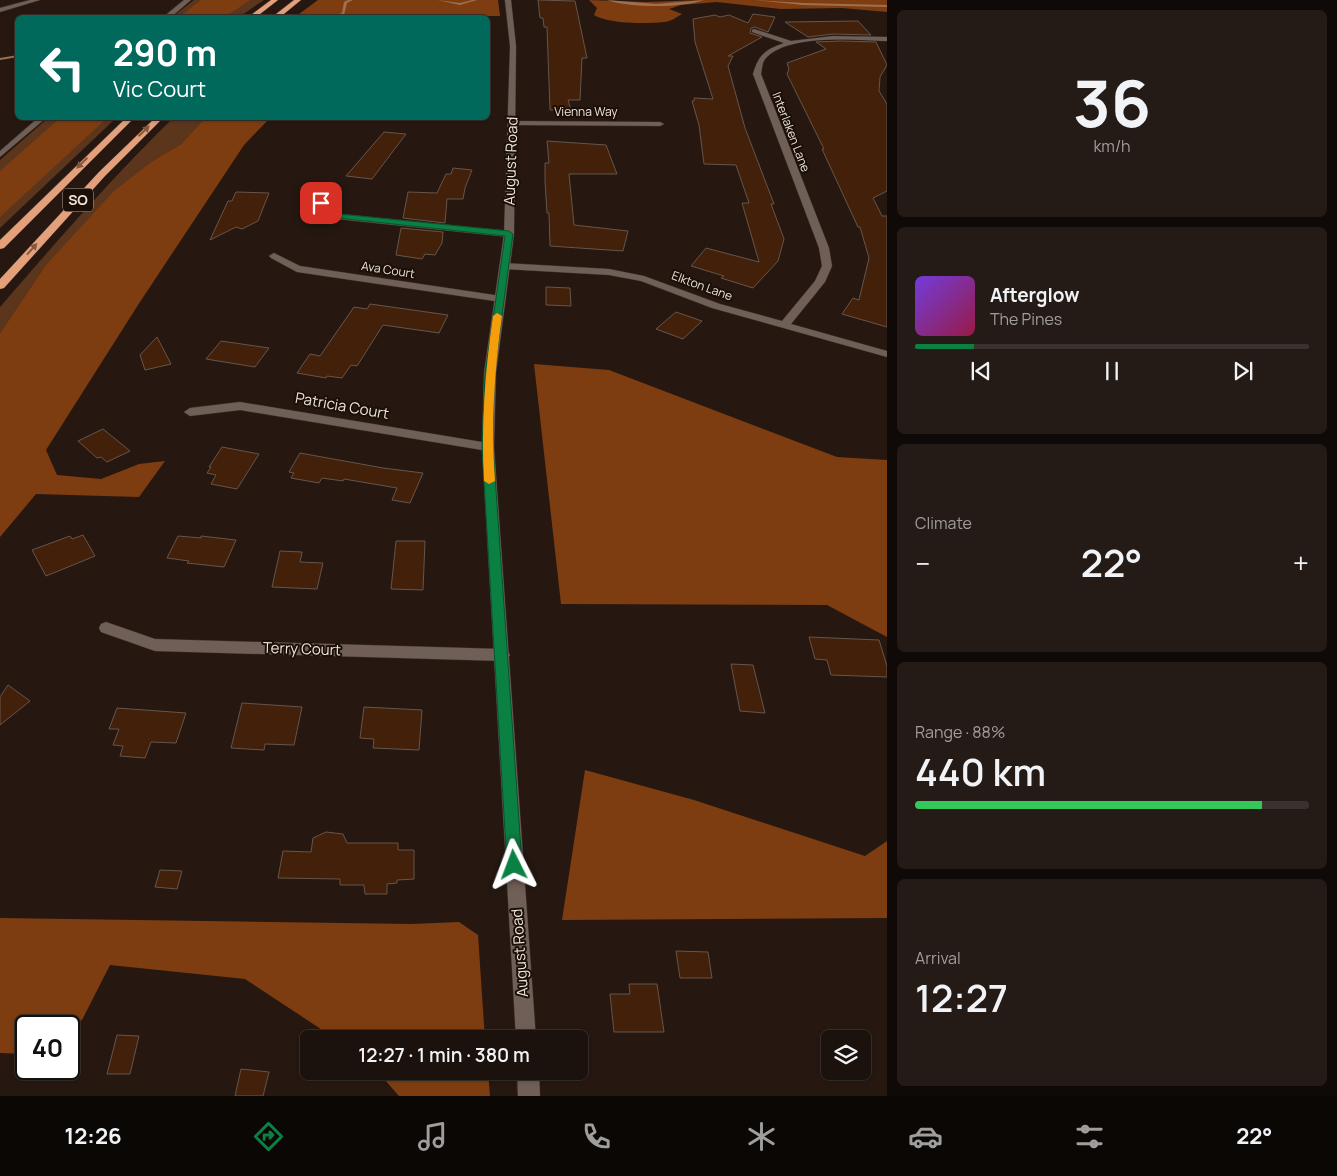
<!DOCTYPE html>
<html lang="en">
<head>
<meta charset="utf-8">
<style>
	body { margin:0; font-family:Manrope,sans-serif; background:#251b16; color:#f1f3f6; height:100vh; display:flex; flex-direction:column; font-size:19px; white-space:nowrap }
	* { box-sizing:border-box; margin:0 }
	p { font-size:16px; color:#a09e9d }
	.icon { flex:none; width:28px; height:28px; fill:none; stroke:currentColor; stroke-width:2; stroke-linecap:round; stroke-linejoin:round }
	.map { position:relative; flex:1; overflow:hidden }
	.panel { display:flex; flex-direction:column; gap:10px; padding:10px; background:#0f0a07; width:450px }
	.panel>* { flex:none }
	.top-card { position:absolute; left:15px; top:15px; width:475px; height:105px; border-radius:8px; box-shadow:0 1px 4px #0004,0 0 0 1px #3a322e; background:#00695c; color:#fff; overflow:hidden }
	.tools { position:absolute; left:821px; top:1030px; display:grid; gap:10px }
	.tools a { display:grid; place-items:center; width:50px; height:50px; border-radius:8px; background:#1c120d; box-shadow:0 1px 4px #0004,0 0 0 1px #3a322e; font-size:25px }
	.speed { position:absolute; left:15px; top:1015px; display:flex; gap:10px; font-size:25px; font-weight:700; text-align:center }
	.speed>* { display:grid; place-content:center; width:65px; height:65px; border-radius:50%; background:#1c120d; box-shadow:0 1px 4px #0004,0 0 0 1px #3a322e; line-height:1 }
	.speed .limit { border:2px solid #111; border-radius:8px; background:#fff; color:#111 }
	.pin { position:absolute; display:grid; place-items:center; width:42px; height:42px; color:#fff; margin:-21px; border-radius:10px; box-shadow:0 2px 8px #0006 }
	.me { position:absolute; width:55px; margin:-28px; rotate:357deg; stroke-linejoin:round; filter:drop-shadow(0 0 4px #0008) }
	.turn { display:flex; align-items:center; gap:18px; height:105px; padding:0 15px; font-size:22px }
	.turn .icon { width:65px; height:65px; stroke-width:2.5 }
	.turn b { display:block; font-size:35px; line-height:42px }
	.big { font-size:38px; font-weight:600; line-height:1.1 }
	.panel .tile { flex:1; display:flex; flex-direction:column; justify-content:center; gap:8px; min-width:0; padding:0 18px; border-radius:8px; background:#251b16 }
	.panel .dial { align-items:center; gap:0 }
	.dial b { font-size:65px; line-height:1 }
	.song { display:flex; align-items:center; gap:15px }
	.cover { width:60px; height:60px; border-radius:8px; background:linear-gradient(135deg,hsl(260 70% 55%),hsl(340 70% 35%)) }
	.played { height:5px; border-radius:2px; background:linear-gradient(90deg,#0b8043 15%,#3a322e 15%) }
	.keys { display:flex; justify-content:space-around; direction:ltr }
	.heat { display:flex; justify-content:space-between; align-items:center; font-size:28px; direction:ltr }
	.charge { height:8px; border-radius:4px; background:linear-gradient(90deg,#34c759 88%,#3a322e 0) }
	.trip { position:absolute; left:300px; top:1030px; width:288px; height:50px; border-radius:8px; background:#1c120d; box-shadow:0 1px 4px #0004,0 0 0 1px #3a322e; font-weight:600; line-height:50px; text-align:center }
	.tabs { display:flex; height:80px; justify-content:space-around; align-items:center; background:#0b0705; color:#a09e9d }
	.tabs .icon { width:35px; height:35px }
	.tabs .selected { color:#0b8043 }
	.tabs b { font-size:22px; color:#f1f3f6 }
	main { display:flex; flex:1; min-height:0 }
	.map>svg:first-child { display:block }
</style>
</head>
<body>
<main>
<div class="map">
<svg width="887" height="1096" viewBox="0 0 887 1096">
	<rect width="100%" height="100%" fill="#261811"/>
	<!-- green -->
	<g fill="#5c351d">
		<path d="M194 0H264L239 17 171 18Z"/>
		<path d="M48 118H116L0 228V160Z"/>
		<path d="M173 118H205L181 144 154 160 45 266 0 333V307C56 242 112 178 173 118Z"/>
	</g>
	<!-- forest -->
	<g fill="#7d3d10">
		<path d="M201 0H250L225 17H179Z"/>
		<path d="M318 0H498L500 16 295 17Z"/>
		<path d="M589 0 647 2 700 0H887V12L842 8 781 9 717 2 681 5 669 9 682 14C677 17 670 22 664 22 647 24 608 24 594 15L597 8Z"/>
		<path d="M60 118H107L0 217V171Z"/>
		<path d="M205 118H270L244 145 138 305 46 450 57 475 101 479 139 464 165 461 139 497 36 494 0 537V333L45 266 114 191 154 160 181 144Z"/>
		<path d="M534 364 609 370 837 457 887 460V637L827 605 561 604Z"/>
		<path d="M585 770 694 800 865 856 887 841V918L562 920Z"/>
		<path d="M0 918 411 924 459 922 478 935 485 1039H336L245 979 110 965 82 1020 69 1029V1026H26V1054L0 1053Z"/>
		<path d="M377 1071H488L490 1096H399Z"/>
	</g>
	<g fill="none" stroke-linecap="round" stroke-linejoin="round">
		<!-- stream -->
		<g fill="#9f6f4e" fill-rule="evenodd">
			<path d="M348 0H353L347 3 344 15 332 18H325L342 13 344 2Z"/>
			<path d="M437 0 460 3 472 0H477L460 5Z"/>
			<path d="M607 0 656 4 704 0C681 8 630 8 607 0Z"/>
			<path d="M755 0 803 3 887 5V7L803 5Z"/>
			<path d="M18 55V57L0 60V58Z"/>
		</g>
	</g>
	<!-- building -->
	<g fill="#43200a" stroke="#65554b">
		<path d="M538 0 575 1 587 58H582L580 100H568L571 110H550L547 27H544L543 18H540Z"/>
		<path d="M753 14 775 17 768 32 755 27 751 28 750 33 762 37 728 56H733L728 66 745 128 774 204H771L784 239 778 261 753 288 721 278 724 276 691 266 706 248 759 262 742 203H749L736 165 704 164 699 125 692 101H694V98L713 99 695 42 693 19 715 15 720 17 729 15 748 23Z"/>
		<path d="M858 21 871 35 833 34 808 37 785 22Z"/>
		<path d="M841 41 876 42 887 65 880 77 879 91 887 104V191L873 198 882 216H887V327L842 314 853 298 859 300 869 258 860 227H858L822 149H824L787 74 789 69 787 63 826 49 816 42Z"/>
		<path d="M384 132 406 134 372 179 346 176Z"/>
		<path d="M547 141 606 145 617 174H569L574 225 628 231 623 251 550 246 549 213H547L545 181V163H549Z"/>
		<path d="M453 168 472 170 465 188 463 199H447L445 223 403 218 408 192 437 193 446 174H451Z"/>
		<path d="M236 192 269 193 258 221 242 229 236 227 210 240 228 201H232Z"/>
		<path d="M401 228 443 232 442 243 435 255 425 254 422 259 396 255Z"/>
		<path d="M546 287 570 288 571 306 546 305Z"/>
		<path d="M370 304 448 315 439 333 383 325 357 366 351 365 342 378 327 376 326 378 297 373 310 354 320 356 354 307 367 309Z"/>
		<path d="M676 312 702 321 683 339 656 329Z"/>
		<path d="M157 337 171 364 145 370 140 355Z"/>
		<path d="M221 341 269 348 255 367 206 359Z"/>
		<path d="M103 429 130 451 107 462 101 457 97 458 78 441Z"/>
		<path d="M222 447 259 454 237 489 211 484 216 475 207 473 211 467H209Z"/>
		<path d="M300 453 383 468 423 473 410 503 392 500 397 488 344 479 343 481 322 478 319 483 291 478 294 473 289 472Z"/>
		<path d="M83 535 95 556 46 576 32 550 70 536 72 539Z"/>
		<path d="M178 536 201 538V536L236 540 224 567 187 563 189 561 167 558Z"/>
		<path d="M396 541H425L423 590 391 589Z"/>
		<path d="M280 551 302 552 300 562 323 563 317 589 272 587Z"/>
		<path d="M809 637 879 640 887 666V677L831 675 827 660 815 659Z"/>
		<path d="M731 664 753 665 765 713 740 711Z"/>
		<path d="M8 685 30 701 0 725V697Z"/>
		<path d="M242 703 302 707 294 745 265 744 264 750 231 748Z"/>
		<path d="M364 707 422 710 419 750 373 748 374 739 360 738Z"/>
		<path d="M117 708 186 713 176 743 151 742 145 758 120 756 123 746 113 745 119 729H109Z"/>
		<path d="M326 832 343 834 347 843H398V850H414V879L397 880V883L387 884V894H365L364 885H340V879L278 878 283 851 311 852 313 838Z"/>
		<path d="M160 870 182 871 177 889 155 887Z"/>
		<path d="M676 951 708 952 712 978H680Z"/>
		<path d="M629 984H657L664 1032H614L610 994H630Z"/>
		<path d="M117 1035 139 1036 130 1074H107Z"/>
		<path d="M241 1069 269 1072 263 1096H235Z"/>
	</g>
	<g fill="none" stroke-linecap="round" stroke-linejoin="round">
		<!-- minor casing -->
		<g stroke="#3b312d" stroke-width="1">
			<g id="minor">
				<path d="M30 0H40L0 12V8Z"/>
				<path d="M754 29 791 41 833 36 887 37V41C856 40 787 33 765 59 762 63 762 69 761 74L829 248 832 266 825 282 791 324 887 351V357L712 308 641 281 609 275 505 269 500 266 505 263 609 269 644 276 720 304 782 321 815 281 822 266 819 248 753 74C759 54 765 50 784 43L752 32V30Z"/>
				<path d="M509 121 660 122 664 124 660 126 512 125 508 123Z"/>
				<path d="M321 200 340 214 509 231 514 234 509 237 337 219 318 205 317 203Z"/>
				<path d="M274 253 300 266 501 296 506 299 501 302 297 272 271 258 269 256Z"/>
				<path d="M240 402 488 443 494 447 488 451 240 410 190 416 184 412 190 408Z"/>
				<path d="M106 622 155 639 502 649 507 651 510 655 507 659 502 661 155 651 101 632 99 628 101 624Z"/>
			</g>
		</g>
		<!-- tertiary casing -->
		<g stroke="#3b312d" stroke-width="1">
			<g id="tertiary">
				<path d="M184 0H191L170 18H162Z"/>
				<path d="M505 0H511L516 46 514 234 496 373 494 447 536 1039H516L482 447 484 373 504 234 510 46Z"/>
				<path d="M38 118H46L0 157V151Z"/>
				<path d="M517 1071H539L540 1096H518Z"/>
			</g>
		</g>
		<!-- motorway casing -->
		<g stroke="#3b312d" stroke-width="1">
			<g id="motorway">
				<path d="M271 0H278L255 18H247Z"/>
				<path d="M294 0H301L279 18H271Z"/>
				<path d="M126 118H134L4 248 0 249V240Z"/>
				<path d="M155 118H163L105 176 4 288 0 289V279L99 172Z"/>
			</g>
		</g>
		<!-- minor -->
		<use href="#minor" fill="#705f56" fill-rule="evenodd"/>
		<!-- tertiary -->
		<use href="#tertiary" fill="#705f56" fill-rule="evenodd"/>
		<!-- motorway -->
		<use href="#motorway" fill="#e3a07a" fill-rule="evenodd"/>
	</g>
	<!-- one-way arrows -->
	<defs><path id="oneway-solid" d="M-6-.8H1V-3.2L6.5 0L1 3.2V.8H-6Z" transform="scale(1.25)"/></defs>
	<g fill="#805841">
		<use href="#oneway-solid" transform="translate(144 131) rotate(-44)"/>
		<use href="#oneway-solid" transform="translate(82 163) rotate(136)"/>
		<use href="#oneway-solid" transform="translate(32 249) rotate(-48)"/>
	</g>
	<!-- route -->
	<path fill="#0b8043" stroke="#07532c" d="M318 202H323L339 214 509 231 513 234 494 374 493 447 522 865 520 870 514 872 509 870 507 865 482 447 485 374 505 236 337 218 318 205Z"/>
	<!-- slow -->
	<path fill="#f59e0b" d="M497 313 502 316C494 372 491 424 495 481L489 484 484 481C481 424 485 372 493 316Z"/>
	<g text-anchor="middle" stroke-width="4" stroke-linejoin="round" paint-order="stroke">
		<!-- far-street labels -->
		<g font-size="12" fill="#ede4de" stroke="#1c0f08">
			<text x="586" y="116">Vienna Way</text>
			<text transform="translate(791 132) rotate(69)" y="4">Interlaken Lane</text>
			<text transform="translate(388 270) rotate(9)" y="4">Ava Court</text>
			<text transform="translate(702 286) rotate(20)" y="4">Elkton Lane</text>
		</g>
		<!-- shield labels -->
		<rect fill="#1c0f08" stroke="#aea49e" stroke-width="1" x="63" y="188.5" width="30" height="23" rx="4"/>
		<g font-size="14" font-weight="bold" fill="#ede4de">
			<text x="78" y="205">SO</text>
		</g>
		<!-- street labels -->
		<g font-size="15" fill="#ede4de" stroke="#1c0f08">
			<text transform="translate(511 161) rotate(-88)" y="5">August Road</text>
			<text transform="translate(342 406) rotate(10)" y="5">Patricia Court</text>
			<text transform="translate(302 649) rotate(2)" y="5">Terry Court</text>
			<text transform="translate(520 953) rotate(-94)" y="5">August Road</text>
		</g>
	</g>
</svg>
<div class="tools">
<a><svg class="icon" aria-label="layers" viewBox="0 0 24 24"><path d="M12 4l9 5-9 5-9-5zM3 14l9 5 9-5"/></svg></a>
</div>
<div class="speed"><div class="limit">40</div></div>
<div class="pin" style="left:321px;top:203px;background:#d93025"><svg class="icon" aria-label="arrive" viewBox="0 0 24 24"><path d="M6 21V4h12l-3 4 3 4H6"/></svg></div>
<svg class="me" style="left:514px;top:865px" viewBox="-20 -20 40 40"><path d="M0-17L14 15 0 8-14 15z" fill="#0b8043" stroke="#fff" stroke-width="4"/></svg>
<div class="trip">12:27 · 1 min · 380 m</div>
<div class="top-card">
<div class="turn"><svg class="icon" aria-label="left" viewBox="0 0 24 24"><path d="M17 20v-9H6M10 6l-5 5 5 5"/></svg><div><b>290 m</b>Vic Court</div></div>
</div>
</div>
<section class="panel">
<div class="tile dial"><b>36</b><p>km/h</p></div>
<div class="tile">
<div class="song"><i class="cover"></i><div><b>Afterglow</b><p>The Pines</p></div></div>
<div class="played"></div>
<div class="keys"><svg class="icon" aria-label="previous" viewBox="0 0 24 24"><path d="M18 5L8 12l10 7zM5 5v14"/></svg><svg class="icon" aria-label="pause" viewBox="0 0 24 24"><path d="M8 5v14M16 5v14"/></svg><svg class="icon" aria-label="next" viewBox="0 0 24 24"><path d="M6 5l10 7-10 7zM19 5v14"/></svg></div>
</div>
<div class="tile"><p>Climate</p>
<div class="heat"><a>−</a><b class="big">22°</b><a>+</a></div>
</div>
<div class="tile"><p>Range · 88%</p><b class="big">440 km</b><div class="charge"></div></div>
<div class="tile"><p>Arrival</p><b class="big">12:27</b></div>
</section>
</main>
<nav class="tabs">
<b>12:26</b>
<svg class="icon selected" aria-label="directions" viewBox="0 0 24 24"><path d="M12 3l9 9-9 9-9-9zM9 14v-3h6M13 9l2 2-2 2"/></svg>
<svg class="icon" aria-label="music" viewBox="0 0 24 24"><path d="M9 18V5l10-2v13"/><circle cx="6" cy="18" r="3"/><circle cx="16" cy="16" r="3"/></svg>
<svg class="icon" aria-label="phone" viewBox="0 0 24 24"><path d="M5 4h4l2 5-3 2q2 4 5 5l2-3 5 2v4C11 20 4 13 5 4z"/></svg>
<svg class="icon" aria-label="climate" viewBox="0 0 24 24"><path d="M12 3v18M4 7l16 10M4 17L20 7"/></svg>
<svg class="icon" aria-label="car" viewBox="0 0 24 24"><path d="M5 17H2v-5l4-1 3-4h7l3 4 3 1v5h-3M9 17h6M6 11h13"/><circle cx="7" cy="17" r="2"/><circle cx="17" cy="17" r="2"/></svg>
<svg class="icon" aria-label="filters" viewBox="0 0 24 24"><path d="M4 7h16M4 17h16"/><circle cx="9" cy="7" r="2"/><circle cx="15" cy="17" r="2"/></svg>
<b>22°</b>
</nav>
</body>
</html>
